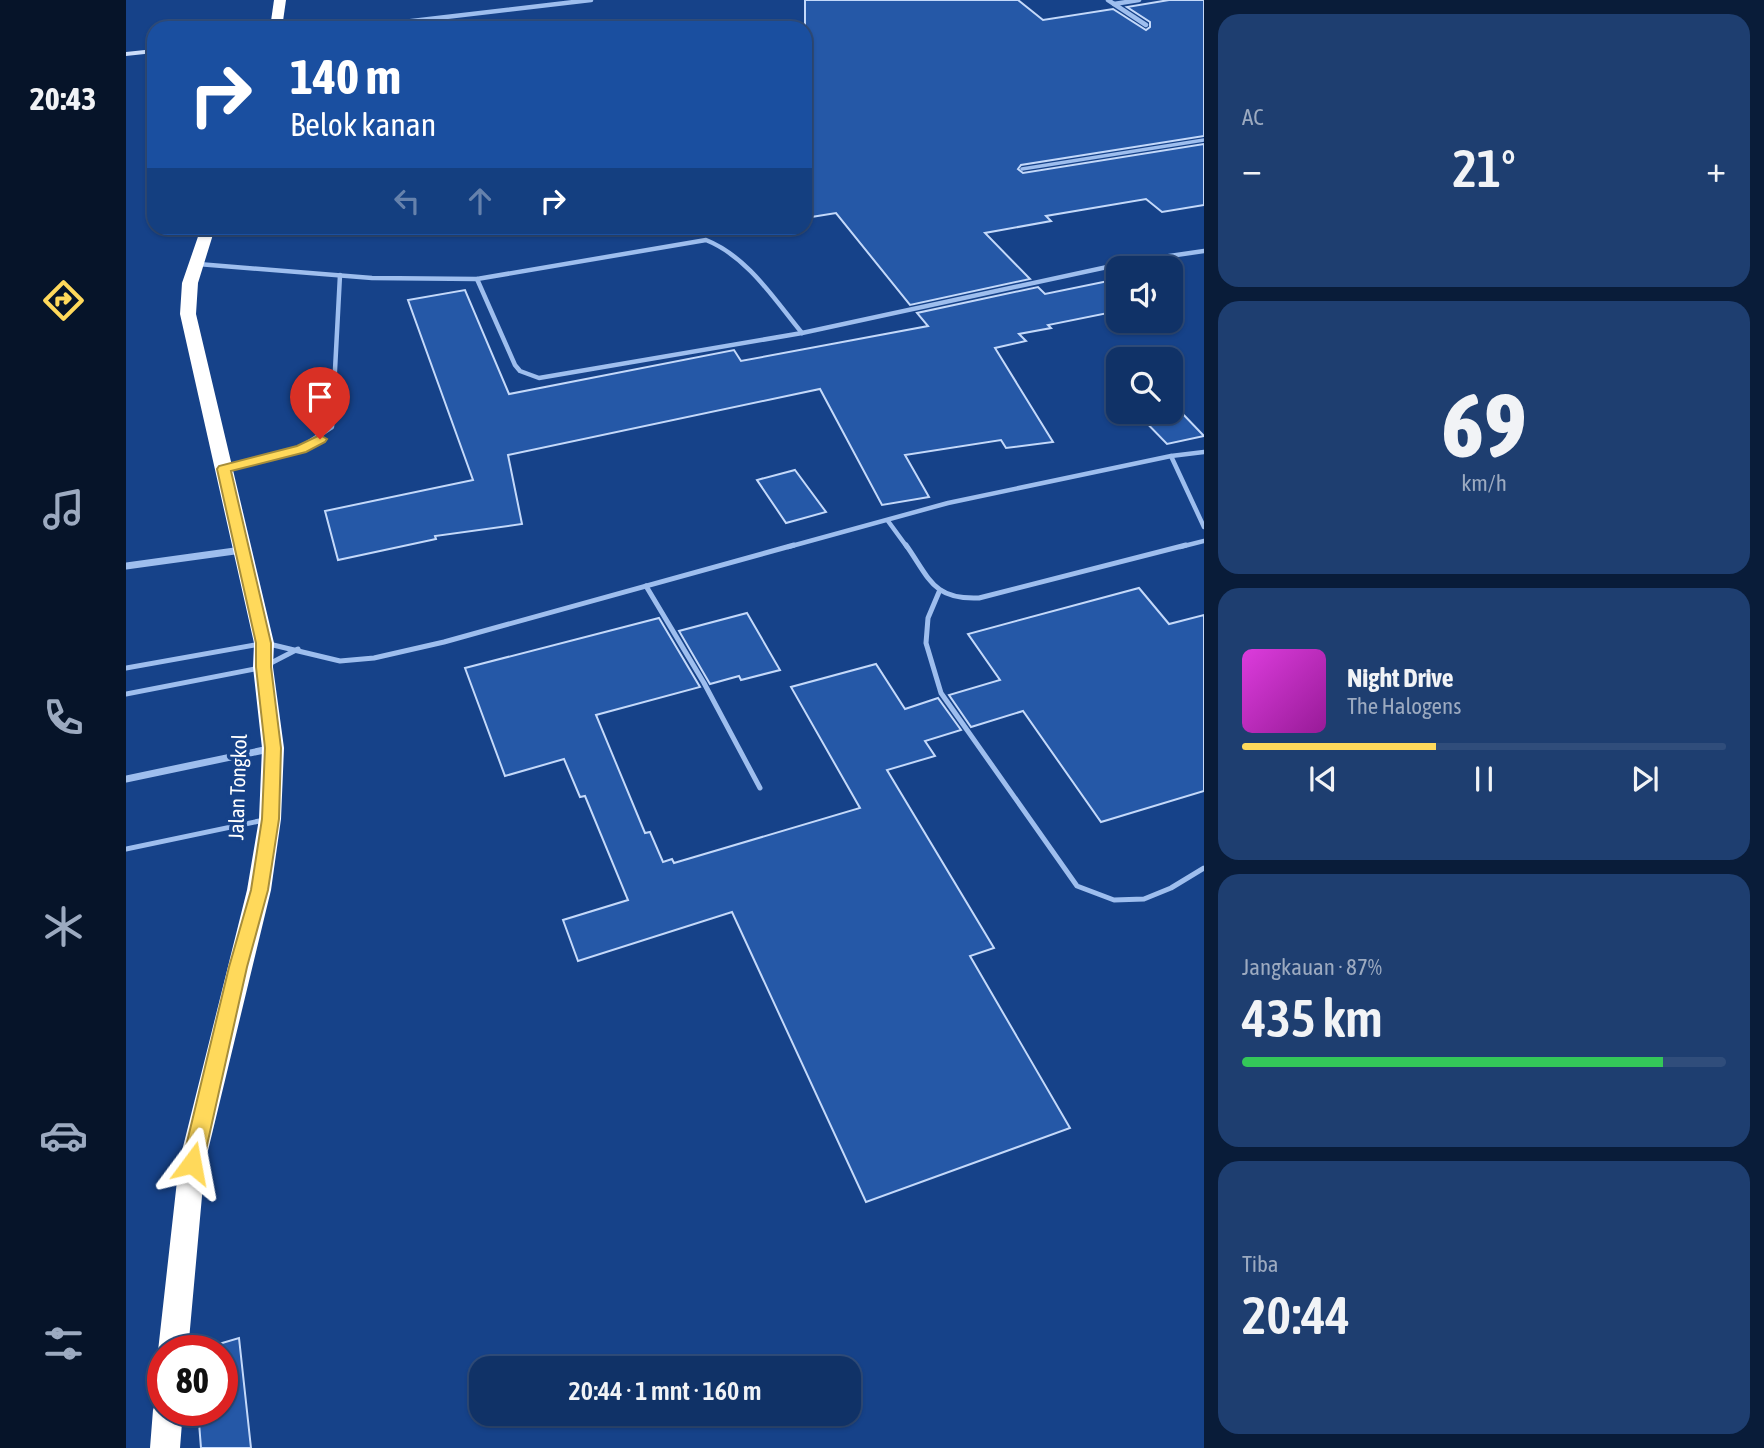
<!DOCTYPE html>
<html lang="id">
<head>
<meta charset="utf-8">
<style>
	body { margin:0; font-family:"Asap Condensed",sans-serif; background:#1e3e70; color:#f1f3f6; height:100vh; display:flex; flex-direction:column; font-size:26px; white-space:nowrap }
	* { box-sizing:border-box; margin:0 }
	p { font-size:23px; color:#9caac0 }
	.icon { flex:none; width:38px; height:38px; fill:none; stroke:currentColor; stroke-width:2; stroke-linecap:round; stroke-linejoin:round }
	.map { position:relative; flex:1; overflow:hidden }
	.details { display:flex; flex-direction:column; gap:14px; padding:14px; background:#091c39; width:560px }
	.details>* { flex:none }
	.banner { position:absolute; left:21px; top:21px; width:665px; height:214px; border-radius:21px; box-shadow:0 2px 5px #0004,0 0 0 2px #304d7b; background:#1a4fa0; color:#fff; overflow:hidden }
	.fabs { position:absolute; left:980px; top:256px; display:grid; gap:14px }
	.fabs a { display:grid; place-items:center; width:77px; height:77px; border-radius:14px; background:#103267; box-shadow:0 2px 5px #0004,0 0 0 2px #304d7b; font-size:35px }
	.speed { position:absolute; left:21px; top:1335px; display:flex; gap:14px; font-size:35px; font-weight:700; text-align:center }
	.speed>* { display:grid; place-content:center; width:91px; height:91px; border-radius:50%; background:#103267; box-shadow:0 2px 5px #0004,0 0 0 2px #304d7b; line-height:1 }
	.speed .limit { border:10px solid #d22; background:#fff; color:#111 }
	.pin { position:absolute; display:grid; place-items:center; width:60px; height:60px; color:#fff; margin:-72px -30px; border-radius:50% 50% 50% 0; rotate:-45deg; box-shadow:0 0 7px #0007 }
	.pin .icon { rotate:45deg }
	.me { position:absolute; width:77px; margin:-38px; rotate:13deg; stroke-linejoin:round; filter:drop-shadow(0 0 5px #0008) }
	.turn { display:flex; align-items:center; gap:24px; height:147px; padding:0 28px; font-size:32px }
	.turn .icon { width:91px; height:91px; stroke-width:2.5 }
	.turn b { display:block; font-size:49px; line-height:60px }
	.lanes { display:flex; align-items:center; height:66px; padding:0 28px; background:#0003; justify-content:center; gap:35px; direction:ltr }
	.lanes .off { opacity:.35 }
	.big { font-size:52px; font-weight:600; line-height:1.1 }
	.details .card { flex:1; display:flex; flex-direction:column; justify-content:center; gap:10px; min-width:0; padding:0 24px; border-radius:21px; background:#1e3e70 }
	.details .dial { align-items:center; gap:0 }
	.dial b { font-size:91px; line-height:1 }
	.song { display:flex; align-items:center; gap:21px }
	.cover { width:84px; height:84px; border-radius:10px; background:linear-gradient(135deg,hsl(300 70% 55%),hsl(300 70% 35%)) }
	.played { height:7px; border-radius:4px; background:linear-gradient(90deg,#ffd95b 40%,#304d7b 40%) }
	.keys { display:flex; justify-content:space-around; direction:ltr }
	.heat { display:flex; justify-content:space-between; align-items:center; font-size:38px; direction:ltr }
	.charge { height:10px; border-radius:5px; background:linear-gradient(90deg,#34c759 87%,#304d7b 0) }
	.trip { position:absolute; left:343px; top:1356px; width:392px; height:70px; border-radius:21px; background:#103267; box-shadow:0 2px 5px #0004,0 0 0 2px #304d7b; font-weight:600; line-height:70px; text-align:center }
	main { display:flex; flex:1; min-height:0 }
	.tabs { display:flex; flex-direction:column; width:126px; justify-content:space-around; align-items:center; background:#061429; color:#9caac0 }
	.tabs .icon { width:49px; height:49px }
	.tabs .selected { color:#ffd95b }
	.tabs b { font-size:32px; color:#f1f3f6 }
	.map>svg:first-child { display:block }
</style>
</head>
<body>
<main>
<nav class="tabs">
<b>20:43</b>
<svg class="icon selected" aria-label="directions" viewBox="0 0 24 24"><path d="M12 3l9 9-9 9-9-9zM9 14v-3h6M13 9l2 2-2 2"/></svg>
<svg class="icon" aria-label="music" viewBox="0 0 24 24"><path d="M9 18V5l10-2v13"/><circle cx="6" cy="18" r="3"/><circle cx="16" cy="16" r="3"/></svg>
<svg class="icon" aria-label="phone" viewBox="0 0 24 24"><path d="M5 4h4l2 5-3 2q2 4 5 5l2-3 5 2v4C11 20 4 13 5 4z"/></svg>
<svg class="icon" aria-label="climate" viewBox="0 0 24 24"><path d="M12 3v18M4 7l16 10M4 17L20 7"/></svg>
<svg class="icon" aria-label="car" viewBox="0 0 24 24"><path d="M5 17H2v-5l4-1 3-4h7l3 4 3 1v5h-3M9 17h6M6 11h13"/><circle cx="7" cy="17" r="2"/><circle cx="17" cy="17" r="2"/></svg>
<svg class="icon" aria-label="filters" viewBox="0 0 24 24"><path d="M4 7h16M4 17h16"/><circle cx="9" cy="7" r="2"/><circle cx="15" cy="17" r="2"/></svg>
</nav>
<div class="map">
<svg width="1078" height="1448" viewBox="0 0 1078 1448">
	<rect width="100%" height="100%" fill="#164289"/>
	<!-- building -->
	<g fill="#2558a7" stroke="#c4d9fa" stroke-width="2">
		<path d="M679 0H892L917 20 987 9 1020 30 1024 27V22L1001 7 1043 0H1078V136L895 165 892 169 897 173 1078 144V205L1036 212 1020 199 920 216 925 221 859 233 904 279 784 305 710 213 679 218Z"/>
		<path d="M992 279V311L922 325 925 328 893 334 900 341 869 348 927 442 880 448 875 440 779 455 803 497 756 505 694 389 382 455 396 524 309 536 310 539 212 560 199 511 347 480 282 300 339 290 383 394 608 350 615 361 802 326 791 313 912 287 919 294Z"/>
		<path d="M1009 411H1054L1078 436 1041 444Z"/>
		<path d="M669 470 700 512 660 523 631 480Z"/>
		<path d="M1013 588 1043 624 1078 615V791L975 822 897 711 845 727 823 695 874 680 842 634Z"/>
		<path d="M621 613 654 670 615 680 613 676 584 684 553 631Z"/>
		<path d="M533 618 574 687 470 715 519 833 524 832 537 862 546 859 548 863 734 808 665 687 750 664 779 709 812 698 835 730 799 741 809 756 761 770 868 948 844 956 944 1128 740 1202 606 912 452 961 437 920 502 900 459 796 454 797 438 759 379 776 339 668Z"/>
		<path d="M113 1338 125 1448H75L72 1410H96V1351H69Z"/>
	</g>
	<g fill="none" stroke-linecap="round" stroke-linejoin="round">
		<!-- lane-far2 -->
		<path stroke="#9ebeee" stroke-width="3.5" d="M896 169 1078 140"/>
		<!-- lane-far1 -->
		<g stroke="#9ebeee" stroke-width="4.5">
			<path d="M72 264 246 278 351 279 580 240C622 257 648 299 676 333"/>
			<path d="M351 279 389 365 394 371 413 378 676 333 1009 261 1078 251"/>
			<path d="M1045 456 1078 527"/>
			<path d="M102 468 171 450 206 427 214 275"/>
			<path d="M762 521 781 547"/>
			<path d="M662 547 822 503 1045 456 1078 452"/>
			<path d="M1054 547 1078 541"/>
		</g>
		<!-- lane -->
		<g stroke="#9ebeee" stroke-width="5">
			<path d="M780 545C804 579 807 600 853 598L1060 545"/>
			<path d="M520 586 578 683 634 788"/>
			<path d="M813 592 802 618 800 643 815 693 951 886 988 900 1018 899 1045 888 1078 868"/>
			<path d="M143 644 214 661 248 658 318 642 668 545"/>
			<path d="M143 664 172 649"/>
			<path d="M0 668 134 644"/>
			<path d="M0 694 134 668"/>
			<path d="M0 849 138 820"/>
		</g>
		<!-- street-far1 -->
		<g stroke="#9ebeee" stroke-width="4.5">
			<path d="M982 0 1020 25"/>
			<path d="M988 4 1013 0"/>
			<path d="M226 28 465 0"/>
		</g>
		<!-- street -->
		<g stroke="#9ebeee" stroke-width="7">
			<path d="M0 566 116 550"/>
			<path d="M0 779 143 749"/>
		</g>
		<!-- secondary -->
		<path fill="#cbddfa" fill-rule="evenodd" d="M28 49V53L0 56V52Z"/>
		<!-- highway -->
		<g fill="#fff" fill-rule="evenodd">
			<path d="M148 0H160L156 28H144Z"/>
			<path d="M75 228H89L72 283 70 314 148 643 147 667 158 748 155 819 145 890 79 1163 62 1351H37V1361L32 1351 53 1163 121 890 133 819 136 748 127 667 128 643 54 314 56 283Z"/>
			<path d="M37 1397V1410H57L54 1448H24L27 1410 31 1399Z"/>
		</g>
	</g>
	<!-- route -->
	<path fill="#ffd95b" stroke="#a68d3b" stroke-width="2" d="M194 435 201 439 199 442 180 452 105 471 145 643V667L155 748 153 819 142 890 121 967 77 1163 74 1170 66 1173 59 1170 56 1163 103 967 125 890 136 819 139 748 130 667V643L91 469 93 466 171 446Z"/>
	<g text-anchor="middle" stroke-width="7" stroke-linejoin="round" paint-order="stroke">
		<!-- street labels -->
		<g font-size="21" fill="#fff" stroke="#164289">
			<text transform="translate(112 787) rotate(-88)" y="7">Jalan Tongkol</text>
		</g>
	</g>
</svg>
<div class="fabs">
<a><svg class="icon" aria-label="sound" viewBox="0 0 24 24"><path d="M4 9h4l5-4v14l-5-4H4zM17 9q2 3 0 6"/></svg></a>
<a><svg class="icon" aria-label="search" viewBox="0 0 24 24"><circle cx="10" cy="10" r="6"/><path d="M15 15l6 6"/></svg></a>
</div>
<div class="speed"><div class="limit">80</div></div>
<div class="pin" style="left:194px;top:439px;background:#d93025"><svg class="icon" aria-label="arrive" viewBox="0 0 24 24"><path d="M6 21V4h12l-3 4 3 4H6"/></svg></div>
<svg class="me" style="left:66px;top:1163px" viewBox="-20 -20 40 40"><path d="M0-17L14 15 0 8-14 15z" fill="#ffd95b" stroke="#fff" stroke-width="4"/></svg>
<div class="trip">20:44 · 1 mnt · 160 m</div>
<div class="banner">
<div class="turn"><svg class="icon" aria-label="right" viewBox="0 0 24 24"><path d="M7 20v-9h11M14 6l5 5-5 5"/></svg><div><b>140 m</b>Belok kanan</div></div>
<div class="lanes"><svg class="icon off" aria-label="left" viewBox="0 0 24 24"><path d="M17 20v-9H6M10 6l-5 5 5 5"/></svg><svg class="icon off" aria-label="ahead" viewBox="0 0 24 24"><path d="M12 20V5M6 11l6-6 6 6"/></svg><svg class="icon" aria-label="right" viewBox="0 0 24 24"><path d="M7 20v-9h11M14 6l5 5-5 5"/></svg></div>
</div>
</div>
<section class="details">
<div class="card"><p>AC</p>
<div class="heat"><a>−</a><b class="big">21°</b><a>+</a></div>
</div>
<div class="card dial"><b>69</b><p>km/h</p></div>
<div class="card">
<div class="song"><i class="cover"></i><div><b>Night Drive</b><p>The Halogens</p></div></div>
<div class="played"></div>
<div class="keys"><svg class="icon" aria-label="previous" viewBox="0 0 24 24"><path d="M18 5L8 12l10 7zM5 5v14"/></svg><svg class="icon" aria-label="pause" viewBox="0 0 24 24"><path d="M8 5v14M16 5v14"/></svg><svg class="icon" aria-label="next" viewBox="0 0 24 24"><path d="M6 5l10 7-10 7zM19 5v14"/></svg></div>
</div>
<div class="card"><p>Jangkauan · 87%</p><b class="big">435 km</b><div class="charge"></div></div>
<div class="card"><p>Tiba</p><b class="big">20:44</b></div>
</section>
</main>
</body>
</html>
